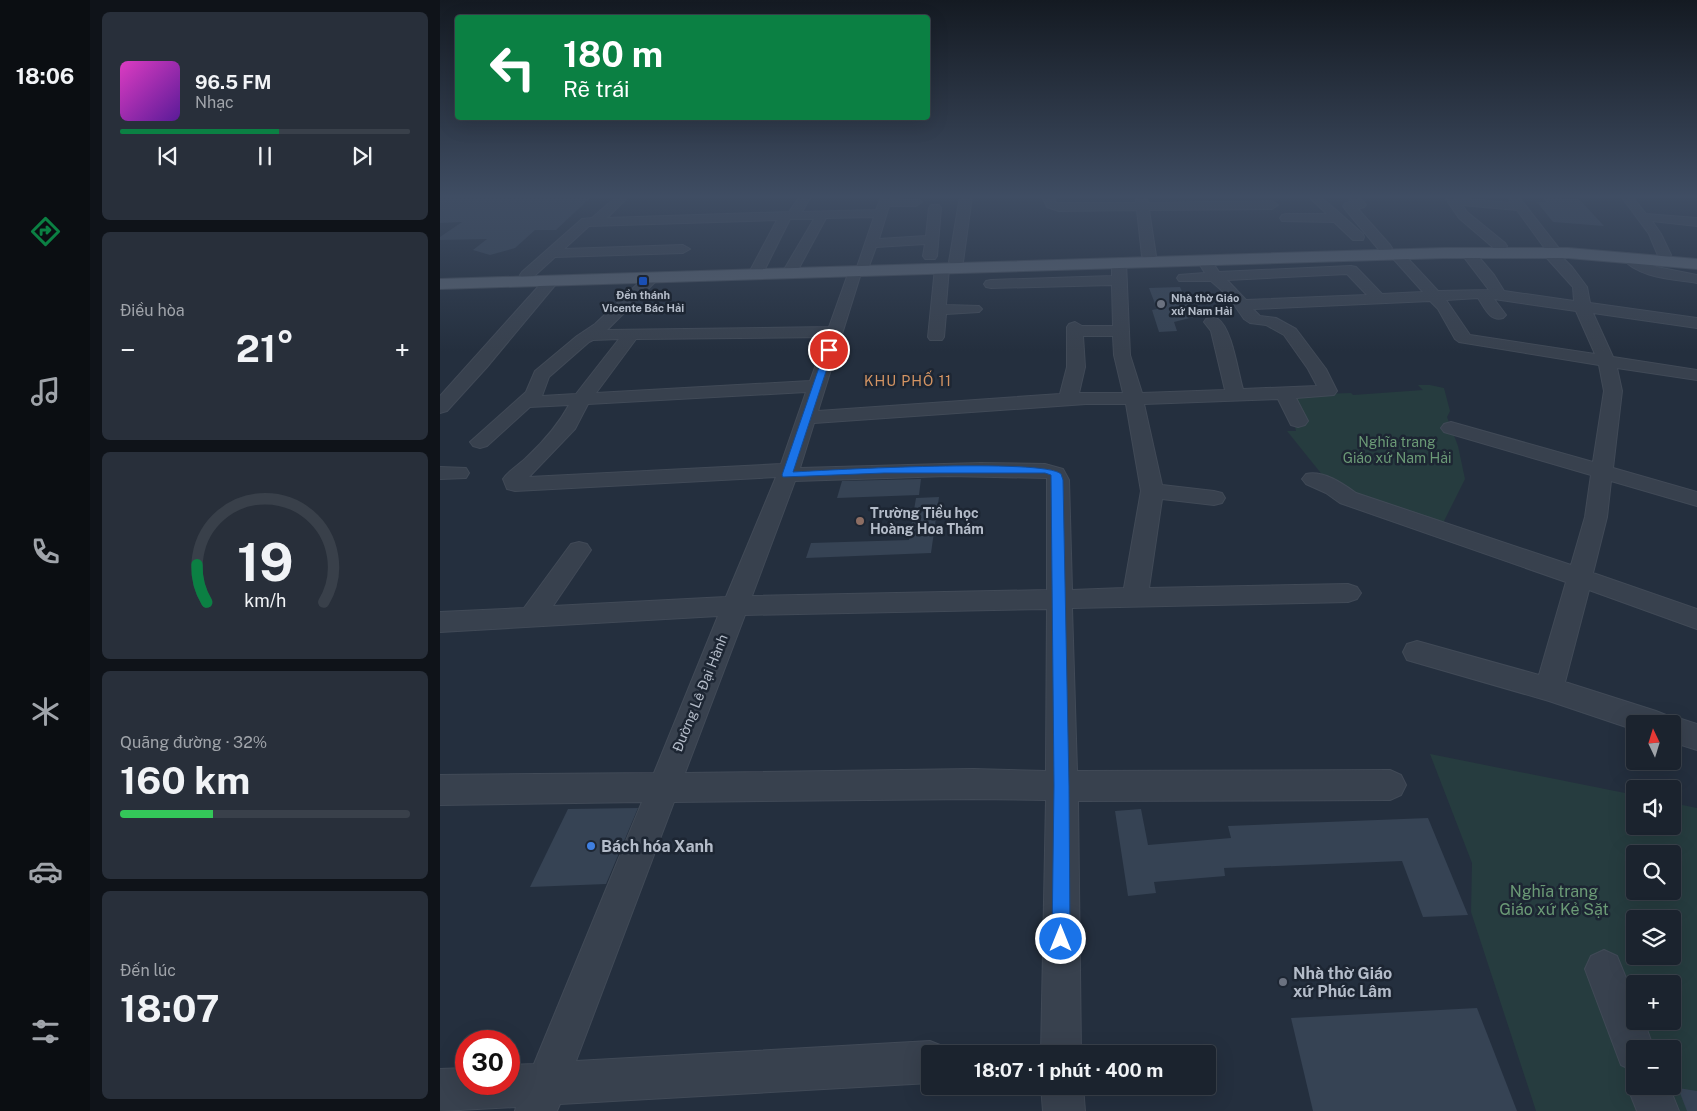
<!DOCTYPE html>
<html lang="vi">
<head>
<meta charset="utf-8">
<style>
	body { margin:0; font-family:"Public Sans",sans-serif; background:#282f3a; color:#f1f3f6; height:100vh; display:flex; flex-direction:column; font-size:19px; white-space:nowrap }
	* { box-sizing:border-box; margin:0 }
	p { font-size:16px; color:#a0a4aa }
	.icon { flex:none; width:28px; height:28px; fill:none; stroke:currentColor; stroke-width:2; stroke-linecap:round; stroke-linejoin:round }
	.map { position:relative; flex:1; overflow:hidden }
	.details { display:flex; flex-direction:column; gap:12px; padding:12px; background:#0f1319; width:350px }
	.details>* { flex:none }
	.top-card { position:absolute; left:15px; top:15px; width:475px; height:105px; border-radius:5px; box-shadow:0 5px 20px #0002,0 0 0 1px #39404a; background:#0b8043; color:#fff; overflow:hidden }
	.needle { width:32px; rotate:356deg }
	.controls { position:absolute; left:1186px; top:715px; display:grid; gap:10px }
	.controls a { display:grid; place-items:center; width:55px; height:55px; border-radius:5px; background:#1b232e; box-shadow:0 5px 20px #0002,0 0 0 1px #39404a; font-size:25px }
	.speed { position:absolute; left:15px; top:1030px; display:flex; gap:10px; font-size:25px; font-weight:700; text-align:center }
	.speed>* { display:grid; place-content:center; width:65px; height:65px; border-radius:50%; background:#1b232e; box-shadow:0 5px 20px #0002,0 0 0 1px #39404a; line-height:1 }
	.speed .limit { border:8px solid #d22; background:#fff; color:#111 }
	.pin { position:absolute; display:grid; place-items:center; width:42px; height:42px; color:#fff; margin:-21px; border:2px solid #fff; border-radius:50%; box-shadow:0 1px 5px #0007 }
	.me { position:absolute; width:55px; margin:-28px; rotate:0deg; stroke-linejoin:round; filter:drop-shadow(0 0 4px #0008) }
	.turn { display:flex; align-items:center; gap:18px; height:105px; padding:0 25px; font-size:22px }
	.turn .icon { width:65px; height:65px; stroke-width:2.5 }
	.turn b { display:block; font-size:35px; line-height:42px }
	.big { font-size:38px; font-weight:700; line-height:1.1 }
	.details .card { flex:1; display:flex; flex-direction:column; justify-content:center; gap:8px; min-width:0; padding:0 18px; border-radius:8px; background:#282f3a }
	.details .dial { align-items:center; gap:0 }
	.dial svg { height:130px; overflow:visible; fill:none; stroke:#39404a; stroke-width:7; stroke-linecap:round; text-anchor:middle }
	.dial text { fill:#f1f3f6; stroke:none }
	.song { display:flex; align-items:center; gap:15px }
	.cover { width:60px; height:60px; border-radius:8px; background:linear-gradient(135deg,hsl(310 70% 55%),hsl(270 70% 35%)) }
	.played { height:5px; border-radius:2px; background:linear-gradient(90deg,#0b8043 55%,#39404a 55%) }
	.keys { display:flex; justify-content:space-around; direction:ltr }
	.heat { display:flex; justify-content:space-between; align-items:center; font-size:28px; direction:ltr }
	.charge { height:8px; border-radius:4px; background:linear-gradient(90deg,#34c759 32%,#39404a 0) }
	.trip { position:absolute; left:481px; top:1045px; width:295px; height:50px; border-radius:5px; background:#1b232e; box-shadow:0 5px 20px #0002,0 0 0 1px #39404a; font-weight:700; line-height:50px; text-align:center }
	main { display:flex; flex:1; min-height:0 }
	.dock { display:flex; flex-direction:column; width:90px; justify-content:space-around; align-items:center; background:#0b0e12; color:#a0a4aa }
	.dock .icon { width:35px; height:35px }
	.dock .current { color:#0b8043 }
	.dock b { font-size:22px; color:#f1f3f6 }
	.map>svg:first-child { display:block }
</style>
</head>
<body>
<main>
<nav class="dock">
<b>18:06</b>
<svg class="icon current" aria-label="directions" viewBox="0 0 24 24"><path d="M12 3l9 9-9 9-9-9zM9 14v-3h6M13 9l2 2-2 2"/></svg>
<svg class="icon" aria-label="music" viewBox="0 0 24 24"><path d="M9 18V5l10-2v13"/><circle cx="6" cy="18" r="3"/><circle cx="16" cy="16" r="3"/></svg>
<svg class="icon" aria-label="phone" viewBox="0 0 24 24"><path d="M5 4h4l2 5-3 2q2 4 5 5l2-3 5 2v4C11 20 4 13 5 4z"/></svg>
<svg class="icon" aria-label="climate" viewBox="0 0 24 24"><path d="M12 3v18M4 7l16 10M4 17L20 7"/></svg>
<svg class="icon" aria-label="car" viewBox="0 0 24 24"><path d="M5 17H2v-5l4-1 3-4h7l3 4 3 1v5h-3M9 17h6M6 11h13"/><circle cx="7" cy="17" r="2"/><circle cx="17" cy="17" r="2"/></svg>
<svg class="icon" aria-label="filters" viewBox="0 0 24 24"><path d="M4 7h16M4 17h16"/><circle cx="9" cy="7" r="2"/><circle cx="15" cy="17" r="2"/></svg>
</nav>
<section class="details">
<div class="card">
<div class="song"><i class="cover"></i><div><b>96.5 FM</b><p>Nhạc</p></div></div>
<div class="played"></div>
<div class="keys"><svg class="icon" aria-label="previous" viewBox="0 0 24 24"><path d="M18 5L8 12l10 7zM5 5v14"/></svg><svg class="icon" aria-label="pause" viewBox="0 0 24 24"><path d="M8 5v14M16 5v14"/></svg><svg class="icon" aria-label="next" viewBox="0 0 24 24"><path d="M6 5l10 7-10 7zM19 5v14"/></svg></div>
</div>
<div class="card"><p>Điều hòa</p>
<div class="heat"><a>−</a><b class="big">21°</b><a>+</a></div>
</div>
<div class="card dial"><svg viewBox="0 0 100 80">
<path d="M14 69A42 42 0 1 1 86 69"/>
<path d="M14 69A42 42 0 0 1 8 46" stroke="#0b8043"/>
<text x="50" y="56" font-size="32" font-weight="700">19</text>
<text x="50" y="72" font-size="11">km/h</text>
</svg></div>
<div class="card"><p>Quãng đường · 32%</p><b class="big">160 km</b><div class="charge"></div></div>
<div class="card"><p>Đến lúc</p><b class="big">18:07</b></div>
</section>
<div class="map">
<svg width="1257" height="1111" viewBox="0 0 1257 1111">
	<rect width="100%" height="100%" fill="#242f3e"/>
	<!-- green -->
	<g fill="#263c3f" fill-rule="evenodd">
		<path d="M978 385H990L1004 388 1010 411 1007 417 1018 446 1025 479 1002 525 911 495 888 482 847 431H856L855 427 864 422 850 395 911 393 913 395 983 390Z"/>
		<path d="M990 754 1195 795V826H1232L1233 803 1257 808V1111H1096L1031 912 1032 863ZM1195 854H1232V891H1195ZM1195 919H1232V956H1195ZM1195 984H1232V1021H1195ZM1195 1049H1232V1086H1195Z"/>
	</g>
	<!-- building -->
	<g fill="#364354">
		<path d="M0 196H152L116 230H95L75 248 50 255 33 250 47 239 0 240V237L22 222 0 223Z"/>
		<path d="M1101 197 1139 199 1164 226 1113 222 1097 202H1106Z"/>
		<path d="M740 287 754 317 734 322 737 331 719 332 712 310 717 309 709 288Z"/>
		<path d="M481 479 479 495 397 498 402 481Z"/>
		<path d="M499 497 491 553 366 558 371 543 469 540 476 498Z"/>
		<path d="M198 808 166 884 90 887 128 809Z"/>
		<path d="M701 809 708 845 791 838 788 826 988 818 1028 915 983 917 962 861 784 868 785 876 714 882 716 893 688 896 675 811Z"/>
		<path d="M1037 1008 1077 1111H873L851 1018Z"/>
		<path d="M1238 1088 1257 1091V1111H1247Z"/>
	</g>
	<g fill="none" stroke-linecap="round" stroke-linejoin="round">
		<!-- minor casing -->
		<g stroke="#414a57" stroke-width="2">
			<g id="minor">
				<path d="M177 196H189L167 218 349 212 360 196H371L362 212 436 210 442 196H452V199L480 200 482 202 476 206H449L439 239 486 236 489 208 491 205H499L501 208 497 256 495 259H485L483 256 485 244 436 247 428 269 422 270 378 411 620 394 627 367V327L629 324 635 322 642 326H673L672 285 551 288 546 287 544 284 546 281 551 280 672 276V262L679 258 686 262 690 355 702 393 785 390 771 331 764 322 766 319C770 318 774 317 778 319 792 328 798 373 803 389L877 386 868 369 844 335 826 325 810 323 804 319 788 296 771 281H739L737 278 739 275 765 273 757 260 764 256 769 257 779 272 911 266 916 267 942 294 983 292 949 254 956 250 961 251 998 291 1049 290 1020 252 1027 248 1032 249 1054 275 1064 291 1134 301 1133 287 1105 256 1103 253 1106 250 1077 210 1022 205 1027 212 1065 243 1067 246 1065 249H1055L1019 218 1004 196H1015L1017 198 1071 203 1067 196H1078L1118 247 1115 250 1132 267 1147 287 1150 303 1257 318V328L1153 313 1173 357 1257 370V380L1177 368 1182 391 1173 468 1257 492V506L1171 481 1167 517 1153 573 1257 609V629L1149 590 1125 682 1216 711 1226 715 1228 718 1232 716 1257 724V750L1232 742V724H1195V730L1109 701 967 660 963 652 967 644 977 641 1099 675 1126 582 900 503 886 493 866 484 862 479 866 474C883 470 902 483 916 493L1131 565 1145 517 1151 475 1004 432 1001 428 1004 424 1011 422 1153 462 1164 391 1159 365 1019 342 1015 339 998 309 990 301 813 309 820 316 836 318 856 329 886 369 897 391 894 395 856 398 868 421 865 425 858 427 851 425 838 399 704 404 722 485 774 491 782 493 785 498 782 503 774 505 722 499 709 588 908 584 917 587 921 593 917 599 908 602 632 608 637 771 950 770 961 775 966 785 961 795 950 800 638 801 641 1054H601L606 800 533 799 234 802 136 1061 490 1041 505 1047 507 1054H490V1083L120 1104 117 1111H75L76 1107 0 1111V1069L26 1068V1084H69V1065L94 1064 202 802 0 805V775L214 773 278 616 0 632V612L84 608 131 544 139 542 147 544 151 550 113 606 286 597 336 477 75 491 67 489 63 479C69 470 79 465 87 457 103 442 118 425 129 405L90 407 47 446 40 448 33 446 30 442 86 392 95 371 137 336 155 324 207 275H217L219 278 167 330 389 327 409 271 411 268 417 267 434 217 386 218 359 268 352 272 345 268 374 219H350L325 269 318 273 311 269 337 220 149 226 124 249 243 245 250 249 243 253 115 257 92 278H82L80 275 82 272 142 219 152 218ZM907 274 927 295 806 300 787 280ZM1038 298C1045 308 1050 322 1063 318L1066 315 1054 299 1136 311 1155 354 1030 335 1006 300ZM643 336H673L674 355 683 393H639L645 367ZM386 337 370 381 156 393 196 339ZM179 339 136 394 102 396 109 377 149 342 153 340ZM366 392 341 464 89 477 135 429 148 404ZM646 404H686L701 491 684 588 632 590 629 480 623 469 605 464 540 463 360 468 374 423ZM508 476 607 478V590L312 596 355 481ZM607 609 606 771 533 769 245 773 305 615Z"/>
				<path d="M520 196H532L523 262 516 266 509 262Z"/>
				<path d="M602 196H613L616 203H696V196H706L708 203 832 201 838 205 832 209 709 210 716 256 709 260 702 256 697 210 619 211 607 207Z"/>
				<path d="M868 196H880L923 234 924 237 923 240H913L894 222 842 221 840 218 842 215 846 214H887Z"/>
				<path d="M907 196H918L926 205 924 207 918 209 950 245 952 248 950 251H940L905 209 903 206 905 203 911 202Z"/>
				<path d="M1181 196H1192L1206 214 1257 218V226L1212 221 1221 234 1231 255 1229 258H1219L1209 234Z"/>
				<path d="M1188 253 1217 267 1257 275V283C1233 279 1197 278 1181 257Z"/>
				<path d="M502 264 509 268 506 305 539 306 542 309 539 312 506 314 504 337 502 340H490L488 337 495 268Z"/>
				<path d="M111 277 116 278 118 281 116 284 47 367 7 411 0 413V396L106 278Z"/>
				<path d="M0 467 26 468 29 473 26 478 0 479Z"/>
				<path d="M1164 950 1177 956 1195 1000V1021H1204L1214 1049H1195V1086H1229L1239 1111H1197L1187 1086 1194 1071 1181 1065 1145 969 1151 956Z"/>
				<path d="M601 1086H643L645 1111H603Z"/>
			</g>
		</g>
		<!-- major casing -->
		<g stroke="#414a57" stroke-width="2">
			<path id="major" d="M1004 248H1128L1257 259V269L1128 258H1004L0 289V279Z"/>
		</g>
		<!-- minor -->
		<use href="#minor" fill="#38414e" fill-rule="evenodd"/>
		<!-- major -->
		<use href="#major" fill="#56606e" fill-rule="evenodd"/>
	</g>
	<!-- sky -->
	<linearGradient id="sky" x2="0" y2="1"><stop stop-color="#141a22"/><stop offset="0.56" stop-color="#3f4d63"/><stop offset="1" stop-color="#3f4d63" stop-opacity="0"/></linearGradient>
	<rect width="1257" height="351" fill="url(#sky)"/>
	<!-- route -->
	<path fill="#1a73e8" stroke="#114b97" d="M389 348 393 350 353 472C389 470 604 458 621 474L623 480 629 786 630 939 627 945 621 948 615 945 612 939 614 786 611 475 605 473H444L343 477 342 475 385 350Z"/>
	<!-- markers -->
	<rect fill="#1a4fb4" stroke="#1d2633" stroke-width="2" x="198" y="276" width="10" height="10" rx="2.5"/>
	<g fill="#6b7280" stroke="#1d2633" stroke-width="2">
		<circle cx="721" cy="304" r="5"/>
		<circle cx="843" cy="982" r="5"/>
	</g>
	<circle fill="#8d6e63" stroke="#1d2633" stroke-width="2" cx="420" cy="521" r="5"/>
	<circle fill="#3f7fe0" stroke="#1d2633" stroke-width="2" cx="151" cy="846" r="5"/>
	<g text-anchor="middle" stroke-width="5" stroke-linejoin="round" paint-order="stroke">
		<!-- far-poi labels -->
		<g font-size="11" font-weight="bold" fill="#b4bcc9" stroke="#1d2633">
			<text x="203" y="299">Đền thánh<tspan x="203" dy="13">Vicente Bác Hải</tspan></text>
			<text x="731" y="302" text-anchor="start">Nhà thờ Giáo<tspan x="731" dy="13">xứ Nam Hải</tspan></text>
		</g>
		<!-- far-quarter labels -->
		<g font-size="14" letter-spacing="1" fill="#d59563" stroke="#1d2633">
			<text x="468" y="386">KHU PHỐ 11</text>
		</g>
		<!-- park labels -->
		<g font-size="14" fill="#6b9a76" stroke="#1d2633">
			<text x="957" y="447">Nghĩa trang<tspan x="957" dy="16">Giáo xứ Nam Hải</tspan></text>
		</g>
		<!-- poi labels -->
		<g font-size="14" font-weight="bold" fill="#b4bcc9" stroke="#1d2633" text-anchor="start">
			<text x="430" y="518">Trường Tiểu học<tspan x="430" dy="16">Hoàng Hoa Thám</tspan></text>
		</g>
		<!-- street labels -->
		<g font-size="14" fill="#b4bcc9" stroke="#1d2633">
			<text transform="translate(260 693) rotate(-68)" y="5">Đường Lê Đại Hành</text>
		</g>
		<!-- near-poi labels -->
		<g font-size="16" font-weight="bold" fill="#b4bcc9" stroke="#1d2633" text-anchor="start">
			<text x="161" y="852">Bách hóa Xanh</text>
			<text x="853" y="979">Nhà thờ Giáo<tspan x="853" dy="18">xứ Phúc Lâm</tspan></text>
		</g>
		<!-- near-park labels -->
		<g font-size="16" fill="#6b9a76" stroke="#1d2633">
			<text x="1114" y="897">Nghĩa trang<tspan x="1114" dy="18">Giáo xứ Kẻ Sặt</tspan></text>
		</g>
	</g>
</svg>
<div class="controls">
<a><svg class="needle" viewBox="-14 -14 28 28"><path d="M0-13l5 13h-10z" fill="#e53935"/><path d="M0 13l5-13h-10z" fill="#a0a4aa"/></svg></a>
<a><svg class="icon" aria-label="sound" viewBox="0 0 24 24"><path d="M4 9h4l5-4v14l-5-4H4zM17 9q2 3 0 6"/></svg></a>
<a><svg class="icon" aria-label="search" viewBox="0 0 24 24"><circle cx="10" cy="10" r="6"/><path d="M15 15l6 6"/></svg></a>
<a><svg class="icon" aria-label="layers" viewBox="0 0 24 24"><path d="M12 4l9 5-9 5-9-5zM3 14l9 5 9-5"/></svg></a>
<a>+</a>
<a>−</a>
</div>
<div class="speed"><div class="limit">30</div></div>
<div class="pin" style="left:389px;top:350px;background:#d93025"><svg class="icon" aria-label="arrive" viewBox="0 0 24 24"><path d="M6 21V4h12l-3 4 3 4H6"/></svg></div>
<svg class="me" style="left:621px;top:939px" viewBox="-20 -20 40 40"><circle r="17" fill="#1a73e8" stroke="#fff" stroke-width="3"/><path d="M0-11L8 9 0 5-8 9z" fill="#fff"/></svg>
<div class="trip">18:07 · 1 phút · 400 m</div>
<div class="top-card">
<div class="turn"><svg class="icon" aria-label="left" viewBox="0 0 24 24"><path d="M17 20v-9H6M10 6l-5 5 5 5"/></svg><div><b>180 m</b>Rẽ trái</div></div>
</div>
</div>
</main>
</body>
</html>
